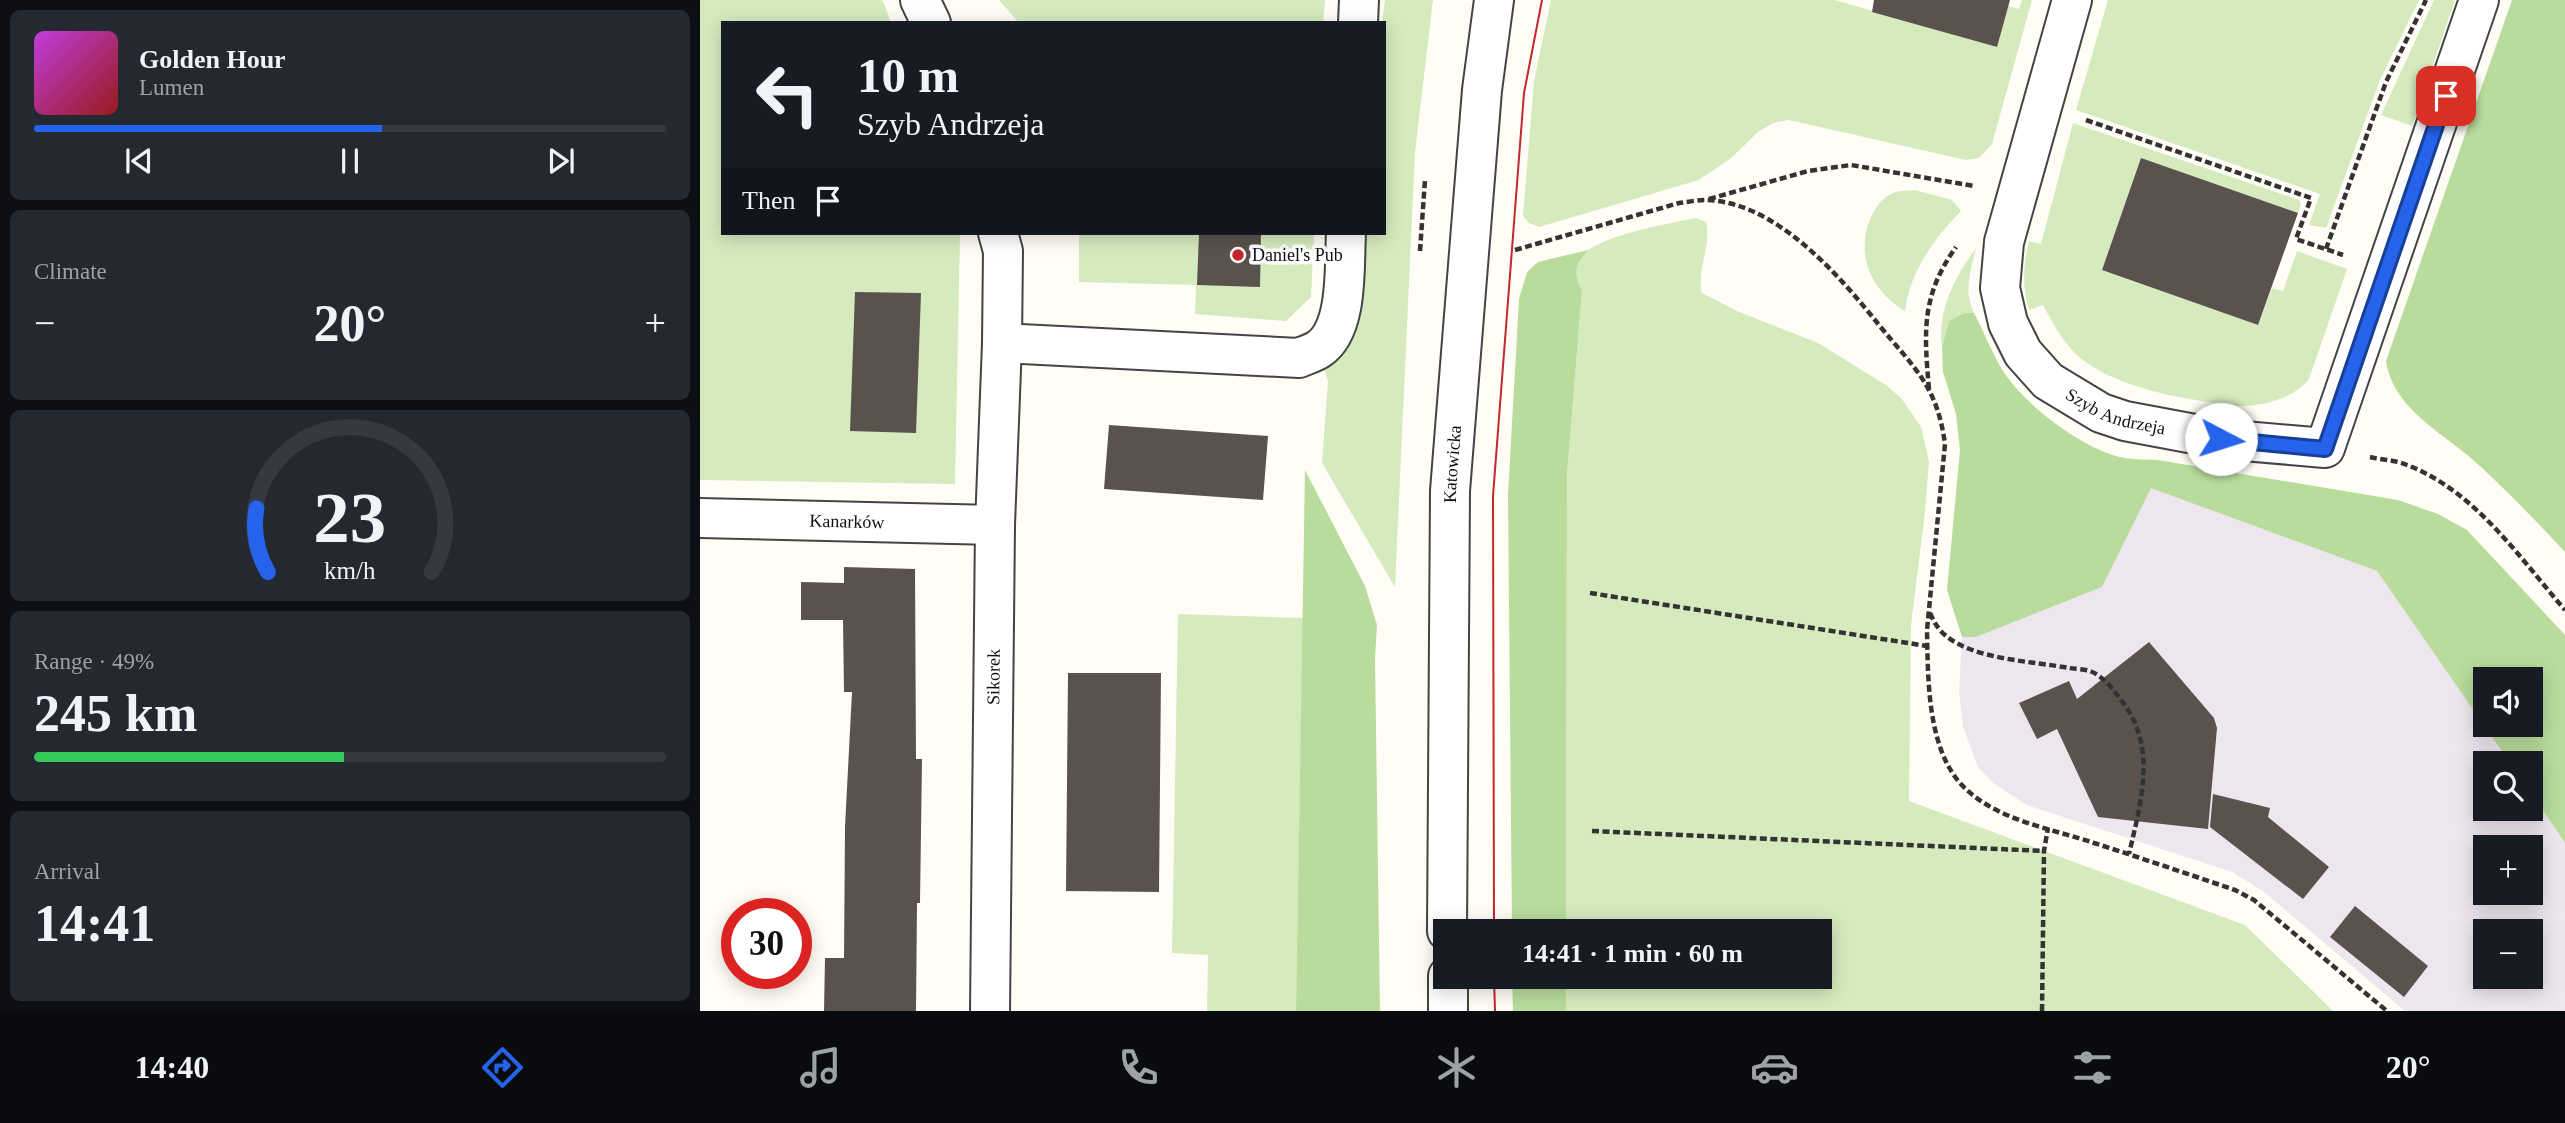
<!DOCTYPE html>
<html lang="en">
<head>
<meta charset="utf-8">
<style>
	body { margin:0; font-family:Georgia,serif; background:#242831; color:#f1f3f6; height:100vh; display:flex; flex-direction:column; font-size:26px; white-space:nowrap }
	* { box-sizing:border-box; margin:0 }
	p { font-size:23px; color:#9ea1a6 }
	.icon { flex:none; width:38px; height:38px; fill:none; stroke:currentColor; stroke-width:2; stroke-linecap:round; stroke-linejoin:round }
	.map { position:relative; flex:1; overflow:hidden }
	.drawer { display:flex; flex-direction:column; gap:10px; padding:10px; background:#0d0f14; width:700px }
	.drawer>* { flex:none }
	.guide { position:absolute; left:21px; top:21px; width:665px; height:214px; border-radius:0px; box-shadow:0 4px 18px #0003; background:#171b24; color:#f1f3f6; overflow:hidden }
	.fabs { position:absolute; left:1773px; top:667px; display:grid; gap:14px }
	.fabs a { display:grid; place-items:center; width:70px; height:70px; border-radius:0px; background:#171b24; box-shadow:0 4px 18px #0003; font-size:35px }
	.speed { position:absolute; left:21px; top:898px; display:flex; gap:14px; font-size:35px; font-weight:700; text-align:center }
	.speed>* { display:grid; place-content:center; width:91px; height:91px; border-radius:50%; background:#171b24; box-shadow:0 4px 18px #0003; line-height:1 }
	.speed .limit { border:10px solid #d22; background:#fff; color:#111 }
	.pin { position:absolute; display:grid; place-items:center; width:60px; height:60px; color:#fff; margin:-30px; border-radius:14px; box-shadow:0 4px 10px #0006 }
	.me { position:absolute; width:77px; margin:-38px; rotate:95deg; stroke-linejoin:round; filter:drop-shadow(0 0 5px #0008) }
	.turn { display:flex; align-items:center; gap:24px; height:147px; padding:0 21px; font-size:32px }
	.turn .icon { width:91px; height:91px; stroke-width:2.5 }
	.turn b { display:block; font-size:49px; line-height:60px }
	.then { display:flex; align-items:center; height:66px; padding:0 21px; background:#0003; gap:14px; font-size:26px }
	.big { font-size:52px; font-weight:800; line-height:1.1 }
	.drawer .widget { flex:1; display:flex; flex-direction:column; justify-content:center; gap:10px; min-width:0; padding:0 24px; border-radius:10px; background:#242831 }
	.drawer .dial { align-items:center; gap:0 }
	.dial svg { height:182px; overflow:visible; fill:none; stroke:#363941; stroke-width:7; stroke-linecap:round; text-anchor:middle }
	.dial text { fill:#f1f3f6; stroke:none }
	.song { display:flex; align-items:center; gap:21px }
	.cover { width:84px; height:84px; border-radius:10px; background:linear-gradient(135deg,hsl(290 70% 55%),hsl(0 70% 35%)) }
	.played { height:7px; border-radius:4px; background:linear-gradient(90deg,#2563eb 55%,#363941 55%) }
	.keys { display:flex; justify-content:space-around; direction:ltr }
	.heat { display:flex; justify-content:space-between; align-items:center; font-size:38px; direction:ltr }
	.charge { height:10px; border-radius:5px; background:linear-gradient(90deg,#34c759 49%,#363941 0) }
	.trip { position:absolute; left:733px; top:919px; width:399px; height:70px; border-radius:0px; background:#171b24; box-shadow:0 4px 18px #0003; font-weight:800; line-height:70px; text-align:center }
	.menu { display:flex; height:112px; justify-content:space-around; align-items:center; background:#090b0e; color:#9ea1a6 }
	.menu .icon { width:49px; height:49px }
	.menu .active { color:#2563eb }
	.menu b { font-size:32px; color:#f1f3f6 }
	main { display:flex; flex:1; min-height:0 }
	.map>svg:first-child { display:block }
</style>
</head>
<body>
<main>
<section class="drawer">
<div class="widget">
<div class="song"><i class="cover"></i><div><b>Golden Hour</b><p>Lumen</p></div></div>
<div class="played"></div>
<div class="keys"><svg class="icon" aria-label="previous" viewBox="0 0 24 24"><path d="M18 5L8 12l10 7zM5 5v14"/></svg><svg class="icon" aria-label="pause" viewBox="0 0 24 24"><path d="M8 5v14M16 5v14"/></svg><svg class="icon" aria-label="next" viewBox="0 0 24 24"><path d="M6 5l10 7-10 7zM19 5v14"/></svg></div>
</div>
<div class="widget"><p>Climate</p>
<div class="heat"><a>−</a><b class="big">20°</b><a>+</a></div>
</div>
<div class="widget dial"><svg viewBox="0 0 100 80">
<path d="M14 69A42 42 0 1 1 86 69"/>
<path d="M14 69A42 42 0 0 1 9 41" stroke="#2563eb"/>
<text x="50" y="56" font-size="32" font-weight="700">23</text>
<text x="50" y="72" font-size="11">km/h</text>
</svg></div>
<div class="widget"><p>Range · 49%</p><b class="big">245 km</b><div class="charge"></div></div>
<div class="widget"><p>Arrival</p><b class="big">14:41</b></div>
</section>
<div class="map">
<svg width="1865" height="1011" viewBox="0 0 1865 1011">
	<rect width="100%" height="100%" fill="#fffdf5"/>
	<!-- industrial -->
	<path fill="#eee6ef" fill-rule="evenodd" d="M1450 487 1677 571 1810 763H1785V808H1830L1831 793 1865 843V1011H1705L1564 892 1532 872 1327 805 1293 783 1278 767 1263 727 1259 692 1262 637H1276L1402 587ZM1785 847H1830V892H1785ZM1785 931H1830V976H1785Z"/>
	<!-- green -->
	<g fill="#d5ebbd">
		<path d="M0 0H182L184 3 191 23H23V233H260L255 484 0 480Z"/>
		<path d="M299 0H625L623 23H319Z"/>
		<path d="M685 0H733L715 152 695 587 622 463 628 381 623 366 653 334 661 309 665 233H684V23H682Z"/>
		<path d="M851 0H1135L1296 47 1308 6 1319 9 1322 0H1332L1292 144 1279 158 1266 160 1089 120 1073 123 1058 132 1031 158 999 180 839 227 829 223 823 216 834 81Z"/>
		<path d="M1408 0H1719L1680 80 1626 228 1609 225 1620 194 1376 110Z"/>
		<path d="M1734 0H1755L1712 126 1681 115Z"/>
		<path d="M1373 123 1599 200 1601 204 1598 213 1441 159 1402 270 1558 325 1572 288 1583 291 1597 251 1647 269 1609 379C1593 399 1563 406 1538 406 1488 400 1407 388 1372 350 1360 337 1351 320 1343 305L1329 310C1322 286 1323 266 1329 241L1341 244Z"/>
		<path d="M1215 190 1252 200 1261 211C1234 239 1210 271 1205 311 1173 292 1156 258 1169 222 1173 211 1181 198 1193 193 1199 190 1208 191 1215 190Z"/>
		<path d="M996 218 1006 222C1012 246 996 269 1002 293L1037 311 1118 343 1186 385 1202 399 1221 427 1229 461 1225 512 1211 625 1209 801 1545 925 1633 1011H866V977L1120 976V931H866L867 475 882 292C878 283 873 275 876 265 885 236 969 224 996 218Z"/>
		<path d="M379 233H614L611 297 586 321 495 314 496 285 379 282Z"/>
		<path d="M1276 248C1271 272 1263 289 1274 313H1264L1249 321 1242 347C1237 310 1255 277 1276 248Z"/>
		<path d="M478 614 603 618 596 1011H507L508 955 472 953Z"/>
	</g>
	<!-- forest -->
	<g fill="#b9dc9c" fill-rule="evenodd">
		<path d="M1812 0H1865V552C1838 523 1810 494 1781 467 1747 434 1694 412 1686 361Z"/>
		<path d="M888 250C874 267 873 271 882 291L867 475 866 931H812L808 495 819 299 827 272 838 262Z"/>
		<path d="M1264 313H1274C1284 332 1292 353 1303 371 1325 405 1380 447 1420 457 1432 460 1446 459 1458 460L1698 500 1738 514 1767 530 1865 635V843L1831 793 1830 763H1810L1677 571 1451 488 1402 587 1276 637H1262L1247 590 1260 450 1256 414 1243 372 1242 347 1249 321ZM1785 679H1830V724H1785Z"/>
		<path d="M605 470 665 586 677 625 675 658 680 1011H596Z"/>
		<path d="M812 977H866V1011H813Z"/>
	</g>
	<!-- building -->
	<g fill="#5a524d">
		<path d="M1174 0H1310L1297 47 1172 12Z"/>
		<path d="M1441 158 1598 213 1558 325 1402 270Z"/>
		<path d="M499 233H561L560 287 497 285Z"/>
		<path d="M155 292 221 293 216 433 150 431Z"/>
		<path d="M409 425 568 436 563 500 404 489Z"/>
		<path d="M144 567 215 569 216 759H222L220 903H217L216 1011H124L125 958H144L145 827 152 692H144L143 620H101V582L144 583Z"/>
		<path d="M1449 642 1514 718 1517 728 1508 829 1398 817 1357 729 1337 739 1319 703 1369 681 1377 699Z"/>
		<path d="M368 673H461L459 892 366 891Z"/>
		<path d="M1513 794 1570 808 1568 817 1629 867 1603 899 1510 827Z"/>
		<path d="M1655 906 1728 966 1704 997 1630 937Z"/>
	</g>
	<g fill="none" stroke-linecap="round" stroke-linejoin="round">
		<!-- minor casing -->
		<g stroke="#444" stroke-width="42">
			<g id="minor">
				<path d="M220 0 231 23"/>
				<path id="s1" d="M1372 0 1304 242 1300 288 1308 323 1323 353 1348 381 1401 413 1425 421 1521 439 1625 448 1779 0"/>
				<path d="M658 23 659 0"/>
				<path d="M302 343 599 358C606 355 613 353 619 349 649 329 644 265 646 233"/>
				<path id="s2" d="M0 518 295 525"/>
				<path id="s3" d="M747 931 750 491 782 90 794 0"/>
				<path d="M748 976V1011"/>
				<path id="s4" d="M290 1011 295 525 302 343 303 251 298 233"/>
			</g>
		</g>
		<!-- path -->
		<g stroke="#333" stroke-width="4.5" stroke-dasharray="7 3.5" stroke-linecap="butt">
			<path d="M1386 120 1611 198 1596 239 1643 255"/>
			<path d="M1009 199 1108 171 1151 165 1274 186"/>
			<path d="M1626 249 1686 82 1726 0"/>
			<path d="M815 250 979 203C987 202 997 200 1005 200 1075 201 1139 275 1179 325 1214 368 1237 385 1245 444L1227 630C1228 678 1227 745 1260 783 1293 820 1350 828 1394 843 1441 858 1488 874 1535 890L1554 900 1687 1011"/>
			<path d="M720 251 725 180"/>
			<path d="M1229 389C1224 332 1221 296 1256 247"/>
			<path d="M1670 457C1682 460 1696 460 1707 465 1775 491 1819 557 1865 610"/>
			<path d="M890 593 1227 646"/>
			<path d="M1230 613C1234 622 1238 629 1245 635 1274 660 1332 661 1369 668 1375 669 1383 669 1390 671 1403 676 1413 689 1421 700 1458 746 1441 802 1429 854"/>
			<path d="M892 831 1344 851"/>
			<path d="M1342 1011 1344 851 1348 828"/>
		</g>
		<!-- minor -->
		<use href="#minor" stroke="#fff" stroke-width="38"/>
		<!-- tram -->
		<g stroke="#c4262e" stroke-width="2">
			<path d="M794 931 793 496 824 93 842 0"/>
			<path d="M794 976 795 1011"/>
		</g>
	</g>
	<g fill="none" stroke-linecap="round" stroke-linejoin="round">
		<!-- route casing -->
		<g stroke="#184099" stroke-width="18">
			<path id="route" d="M1521 439 1625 449 1746 96"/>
		</g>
		<!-- route -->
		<use href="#route" stroke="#2563eb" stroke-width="12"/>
	</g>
	<!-- markers -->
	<circle fill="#c4262e" stroke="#fff" stroke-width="2.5" cx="538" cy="255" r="7"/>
	<g text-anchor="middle" stroke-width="7" stroke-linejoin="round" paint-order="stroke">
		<!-- poi labels -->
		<g font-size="18" fill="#111" stroke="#fff" text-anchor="start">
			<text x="552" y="261">Daniel's Pub</text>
		</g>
		<!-- street labels -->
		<g font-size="18" fill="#111" stroke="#fff">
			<text dy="6" stroke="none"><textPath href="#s1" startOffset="480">Szyb Andrzeja</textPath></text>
			<text dy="6" stroke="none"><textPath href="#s3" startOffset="467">Katowicka</textPath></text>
			<text dy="6" stroke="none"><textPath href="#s2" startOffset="147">Kanarków</textPath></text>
			<text dy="6" stroke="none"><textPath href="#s4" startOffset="334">Sikorek</textPath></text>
		</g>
	</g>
</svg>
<div class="fabs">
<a><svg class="icon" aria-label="sound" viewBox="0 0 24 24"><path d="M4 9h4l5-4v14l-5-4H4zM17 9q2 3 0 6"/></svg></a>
<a><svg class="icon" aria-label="search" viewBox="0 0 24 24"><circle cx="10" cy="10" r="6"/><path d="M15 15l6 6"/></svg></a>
<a>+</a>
<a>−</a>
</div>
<div class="speed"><div class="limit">30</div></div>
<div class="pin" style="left:1746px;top:96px;background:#d93025"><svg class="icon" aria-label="arrive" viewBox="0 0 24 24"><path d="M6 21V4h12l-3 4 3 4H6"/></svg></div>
<svg class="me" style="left:1521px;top:439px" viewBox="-20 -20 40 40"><circle r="19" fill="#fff"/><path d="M0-13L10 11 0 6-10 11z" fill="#2563eb"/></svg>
<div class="trip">14:41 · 1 min · 60 m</div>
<div class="guide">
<div class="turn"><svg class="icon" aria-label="left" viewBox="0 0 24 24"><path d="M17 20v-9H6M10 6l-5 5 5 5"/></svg><div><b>10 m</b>Szyb Andrzeja</div></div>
<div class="then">Then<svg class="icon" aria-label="arrive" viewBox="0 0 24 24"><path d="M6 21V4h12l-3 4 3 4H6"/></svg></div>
</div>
</div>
</main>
<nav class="menu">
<b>14:40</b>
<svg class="icon active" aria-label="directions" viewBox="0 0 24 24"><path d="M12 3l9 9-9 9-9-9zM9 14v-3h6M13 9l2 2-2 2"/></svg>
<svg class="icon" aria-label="music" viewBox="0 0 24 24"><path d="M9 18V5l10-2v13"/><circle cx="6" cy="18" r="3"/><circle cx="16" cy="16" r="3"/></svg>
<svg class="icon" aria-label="phone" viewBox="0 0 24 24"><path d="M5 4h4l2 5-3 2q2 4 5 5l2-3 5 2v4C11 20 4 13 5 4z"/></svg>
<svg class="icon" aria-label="climate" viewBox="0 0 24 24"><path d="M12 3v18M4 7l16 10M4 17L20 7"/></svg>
<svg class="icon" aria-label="car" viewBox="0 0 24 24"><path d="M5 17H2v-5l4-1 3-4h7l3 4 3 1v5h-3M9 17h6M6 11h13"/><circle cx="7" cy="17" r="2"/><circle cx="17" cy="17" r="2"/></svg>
<svg class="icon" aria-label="filters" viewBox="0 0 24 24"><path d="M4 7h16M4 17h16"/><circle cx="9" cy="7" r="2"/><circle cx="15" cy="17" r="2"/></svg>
<b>20°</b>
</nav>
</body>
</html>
